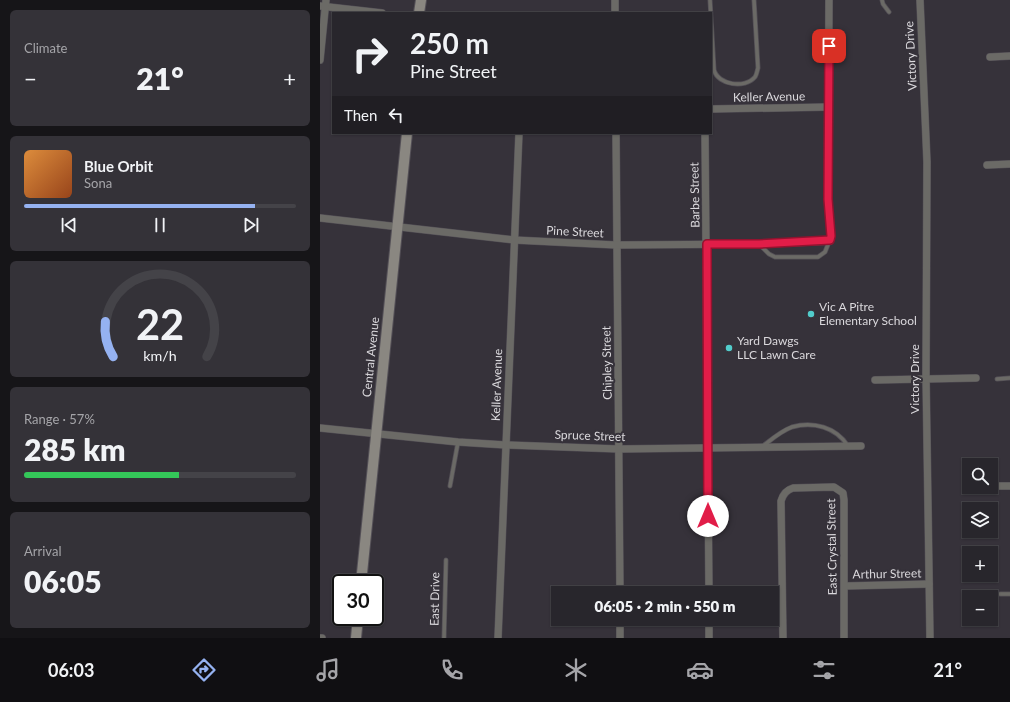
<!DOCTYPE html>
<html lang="en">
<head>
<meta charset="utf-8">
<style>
	body { margin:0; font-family:Lato,sans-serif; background:#343238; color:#f1f3f6; height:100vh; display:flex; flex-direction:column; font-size:15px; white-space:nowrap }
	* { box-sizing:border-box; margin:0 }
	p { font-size:13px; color:#a5a5a9 }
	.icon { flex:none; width:22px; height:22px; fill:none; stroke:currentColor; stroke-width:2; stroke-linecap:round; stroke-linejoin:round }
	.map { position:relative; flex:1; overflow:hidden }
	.sheet { display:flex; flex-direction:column; gap:10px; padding:10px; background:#161518; width:320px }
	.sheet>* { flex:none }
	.guide { position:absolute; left:12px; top:12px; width:380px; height:122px; border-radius:0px; box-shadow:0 1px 3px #0004,0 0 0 1px #444348; background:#28262c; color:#f1f3f6; overflow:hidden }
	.controls { position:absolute; left:642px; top:458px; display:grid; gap:8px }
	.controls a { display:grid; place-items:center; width:36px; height:36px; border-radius:0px; background:#28262c; box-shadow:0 1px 3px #0004,0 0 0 1px #444348; font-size:20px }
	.speed { position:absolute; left:12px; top:574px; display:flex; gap:8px; font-size:20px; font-weight:700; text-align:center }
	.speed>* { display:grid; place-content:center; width:52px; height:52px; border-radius:50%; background:#28262c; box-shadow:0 1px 3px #0004,0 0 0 1px #444348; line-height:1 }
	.speed .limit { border:2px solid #111; border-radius:6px; background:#fff; color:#111 }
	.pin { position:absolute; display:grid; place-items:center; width:34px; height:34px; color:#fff; margin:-17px; border-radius:8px; box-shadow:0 2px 6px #0006 }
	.me { position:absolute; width:44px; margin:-22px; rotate:0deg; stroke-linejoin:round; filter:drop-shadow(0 0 3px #0008) }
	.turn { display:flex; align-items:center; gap:14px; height:84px; padding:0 12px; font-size:18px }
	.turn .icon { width:52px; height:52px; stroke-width:2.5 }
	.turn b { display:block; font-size:28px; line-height:34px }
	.then { display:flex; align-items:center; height:38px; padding:0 12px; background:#0003; gap:8px; font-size:15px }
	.big { font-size:30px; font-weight:800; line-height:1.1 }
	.sheet .tile { flex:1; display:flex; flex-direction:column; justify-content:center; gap:6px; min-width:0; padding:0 14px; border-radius:6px; background:#343238 }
	.sheet .dial { align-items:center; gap:0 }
	.dial svg { height:104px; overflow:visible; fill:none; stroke:#444348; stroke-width:7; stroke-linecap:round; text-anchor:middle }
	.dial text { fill:#f1f3f6; stroke:none }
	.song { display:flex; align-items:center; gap:12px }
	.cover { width:48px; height:48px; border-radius:6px; background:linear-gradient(135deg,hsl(30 70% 55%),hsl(20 70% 35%)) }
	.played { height:4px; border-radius:2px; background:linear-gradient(90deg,#95b2f1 85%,#444348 85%) }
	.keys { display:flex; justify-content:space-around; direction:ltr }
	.heat { display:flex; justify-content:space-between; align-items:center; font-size:22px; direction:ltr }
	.charge { height:6px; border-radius:3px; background:linear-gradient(90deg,#34c759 57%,#444348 0) }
	.trip { position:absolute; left:231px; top:586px; width:228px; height:40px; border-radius:0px; background:#28262c; box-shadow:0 1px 3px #0004,0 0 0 1px #444348; font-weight:800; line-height:40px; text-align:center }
	.dock { display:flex; height:64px; justify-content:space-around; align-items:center; background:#100f12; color:#a5a5a9 }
	.dock .icon { width:28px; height:28px }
	.dock .on { color:#95b2f1 }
	.dock b { font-size:18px; color:#f1f3f6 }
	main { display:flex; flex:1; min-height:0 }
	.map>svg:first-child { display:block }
</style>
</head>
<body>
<main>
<section class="sheet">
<div class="tile"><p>Climate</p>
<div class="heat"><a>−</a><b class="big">21°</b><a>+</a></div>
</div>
<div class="tile">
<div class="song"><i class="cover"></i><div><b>Blue Orbit</b><p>Sona</p></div></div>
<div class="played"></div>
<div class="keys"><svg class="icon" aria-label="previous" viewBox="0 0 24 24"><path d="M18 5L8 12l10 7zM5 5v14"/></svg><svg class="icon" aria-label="pause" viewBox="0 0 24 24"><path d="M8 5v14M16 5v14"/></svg><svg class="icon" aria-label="next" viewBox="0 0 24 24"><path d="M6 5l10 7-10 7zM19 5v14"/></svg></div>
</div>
<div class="tile dial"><svg viewBox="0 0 100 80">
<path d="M14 69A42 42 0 1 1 86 69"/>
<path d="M14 69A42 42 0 0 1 8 42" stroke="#95b2f1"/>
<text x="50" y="56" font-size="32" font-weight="700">22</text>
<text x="50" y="72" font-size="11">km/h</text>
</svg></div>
<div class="tile"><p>Range · 57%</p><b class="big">285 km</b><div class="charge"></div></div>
<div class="tile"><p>Arrival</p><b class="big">06:05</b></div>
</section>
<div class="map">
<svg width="690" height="638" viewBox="0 0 690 638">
	<rect width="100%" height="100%" fill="#36323a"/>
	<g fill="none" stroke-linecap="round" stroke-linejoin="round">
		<!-- lane casing -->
		<g stroke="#545057" stroke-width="5">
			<g id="lane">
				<path d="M390 0 394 70C398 85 425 89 435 77 437 74 437 71 438 68L434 0"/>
				<path d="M562 0 563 4 569 12"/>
				<path d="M440 245 449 254 455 257H498L505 252 509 242"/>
				<path d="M677 379 690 378"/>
				<path d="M443 446C452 439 461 431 472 427 493 421 516 427 528 446"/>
				<path d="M130 486 138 442"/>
				<path d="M680 594H690"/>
				<path d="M124 638 126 560"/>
			</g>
		</g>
		<!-- street casing -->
		<g stroke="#545057" stroke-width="8">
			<g id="street">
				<path d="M295 0V13"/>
				<path d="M600 0 607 162 606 375 610 638"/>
				<path d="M0 6 62 13"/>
				<path d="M670 57 690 56"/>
				<path d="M0 60 6 0"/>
				<path d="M391 109 508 107"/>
				<path d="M296 133 300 593"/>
				<path d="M385 133 389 593"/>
				<path d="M667 165 690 164"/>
				<path d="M0 218 194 240 296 245 439 244 510 241 511 236 508 199 509 0"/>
				<path d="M555 380 656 378"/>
				<path d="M0 428 138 442 186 445 299 449 541 446"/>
				<path d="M679 486H690"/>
				<path d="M525 586 609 584"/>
				<path d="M300 619V638"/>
				<path d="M389 619V638"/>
				<path d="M0 638H2"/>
				<path d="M178 638 199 133"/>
				<path d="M463 638 461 501C463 494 466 490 473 488L514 487 523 493 524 500V638"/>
			</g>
		</g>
		<!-- secondary casing -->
		<g stroke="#545057" stroke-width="12">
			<g id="secondary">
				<path d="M99 13 101 0"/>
				<path d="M41 583 87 133"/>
				<path d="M36 638 38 617"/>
			</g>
		</g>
		<!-- lane -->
		<use href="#lane" stroke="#6b6a66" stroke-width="3.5"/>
		<!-- street -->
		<use href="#street" stroke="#6b6a66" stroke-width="7"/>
		<!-- secondary -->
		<use href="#secondary" stroke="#8a8781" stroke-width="10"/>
	</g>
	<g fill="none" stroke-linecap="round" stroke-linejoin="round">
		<!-- route casing -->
		<g stroke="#92132f" stroke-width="10">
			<path id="route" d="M388 516 387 244H439L510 240 511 236 508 199 509 46"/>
		</g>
		<!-- route -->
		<use href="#route" stroke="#e11d48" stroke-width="7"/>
	</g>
	<!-- markers -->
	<g fill="#52cdcc" stroke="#36323a" stroke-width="1.5">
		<circle cx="491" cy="314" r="4"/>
		<circle cx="409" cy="348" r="4"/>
	</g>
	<g text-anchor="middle" stroke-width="4" stroke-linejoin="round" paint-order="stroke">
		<!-- street labels -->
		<g font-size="12" fill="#dad8dc" stroke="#36323a">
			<text transform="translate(591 56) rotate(-93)" y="4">Victory Drive</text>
			<text transform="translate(449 97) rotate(-1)" y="4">Keller Avenue</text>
			<text transform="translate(375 195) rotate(-91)" y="4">Barbe Street</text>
			<text transform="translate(255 232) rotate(3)" y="4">Pine Street</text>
			<text transform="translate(51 357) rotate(-84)" y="4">Central Avenue</text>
			<text transform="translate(287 363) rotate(-91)" y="4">Chipley Street</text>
			<text transform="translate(595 379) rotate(-90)" y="4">Victory Drive</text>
			<text transform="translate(177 385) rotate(-88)" y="4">Keller Avenue</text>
			<text transform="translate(270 436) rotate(2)" y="4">Spruce Street</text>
			<text transform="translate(512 547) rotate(-91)" y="4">East Crystal Street</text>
			<text transform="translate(567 574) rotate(-1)" y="4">Arthur Street</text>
			<text transform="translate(115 599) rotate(-89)" y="4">East Drive</text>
		</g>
		<!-- poi labels -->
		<g font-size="12" fill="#dad8dc" stroke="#36323a" text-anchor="start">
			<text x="499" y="311">Vic A Pitre<tspan x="499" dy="14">Elementary School</tspan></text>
			<text x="417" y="345">Yard Dawgs<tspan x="417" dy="14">LLC Lawn Care</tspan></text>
		</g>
	</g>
</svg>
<div class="controls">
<a><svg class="icon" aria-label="search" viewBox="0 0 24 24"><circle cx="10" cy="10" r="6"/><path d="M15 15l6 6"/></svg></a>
<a><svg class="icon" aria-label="layers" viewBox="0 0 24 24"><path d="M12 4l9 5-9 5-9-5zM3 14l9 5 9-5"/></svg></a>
<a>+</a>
<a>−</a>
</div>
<div class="speed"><div class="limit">30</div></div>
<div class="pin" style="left:509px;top:46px;background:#d93025"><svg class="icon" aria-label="arrive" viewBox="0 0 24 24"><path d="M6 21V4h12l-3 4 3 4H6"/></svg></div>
<svg class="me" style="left:388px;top:516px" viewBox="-20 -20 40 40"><circle r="19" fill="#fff"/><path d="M0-13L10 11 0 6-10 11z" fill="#e11d48"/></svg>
<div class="trip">06:05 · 2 min · 550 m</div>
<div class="guide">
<div class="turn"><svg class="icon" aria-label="right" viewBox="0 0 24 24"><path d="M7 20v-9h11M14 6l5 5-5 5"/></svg><div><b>250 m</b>Pine Street</div></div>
<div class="then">Then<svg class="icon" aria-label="left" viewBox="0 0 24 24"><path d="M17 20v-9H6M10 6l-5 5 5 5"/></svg></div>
</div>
</div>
</main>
<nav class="dock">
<b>06:03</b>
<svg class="icon on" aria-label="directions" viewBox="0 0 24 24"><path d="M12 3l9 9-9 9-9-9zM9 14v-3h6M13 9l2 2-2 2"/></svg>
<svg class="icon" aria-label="music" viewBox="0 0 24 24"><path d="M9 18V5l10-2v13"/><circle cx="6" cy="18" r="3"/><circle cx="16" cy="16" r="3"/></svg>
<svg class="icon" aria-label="phone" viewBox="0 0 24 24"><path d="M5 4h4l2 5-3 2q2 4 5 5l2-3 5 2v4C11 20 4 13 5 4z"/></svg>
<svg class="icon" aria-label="climate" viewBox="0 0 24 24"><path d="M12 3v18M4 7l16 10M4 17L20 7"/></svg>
<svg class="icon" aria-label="car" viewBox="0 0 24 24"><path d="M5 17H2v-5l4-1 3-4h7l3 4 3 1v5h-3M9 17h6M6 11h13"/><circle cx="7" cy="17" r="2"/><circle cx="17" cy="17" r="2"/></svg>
<svg class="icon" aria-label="filters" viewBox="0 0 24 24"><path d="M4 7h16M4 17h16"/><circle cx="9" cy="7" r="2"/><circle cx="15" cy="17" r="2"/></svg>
<b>21°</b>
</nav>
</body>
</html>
